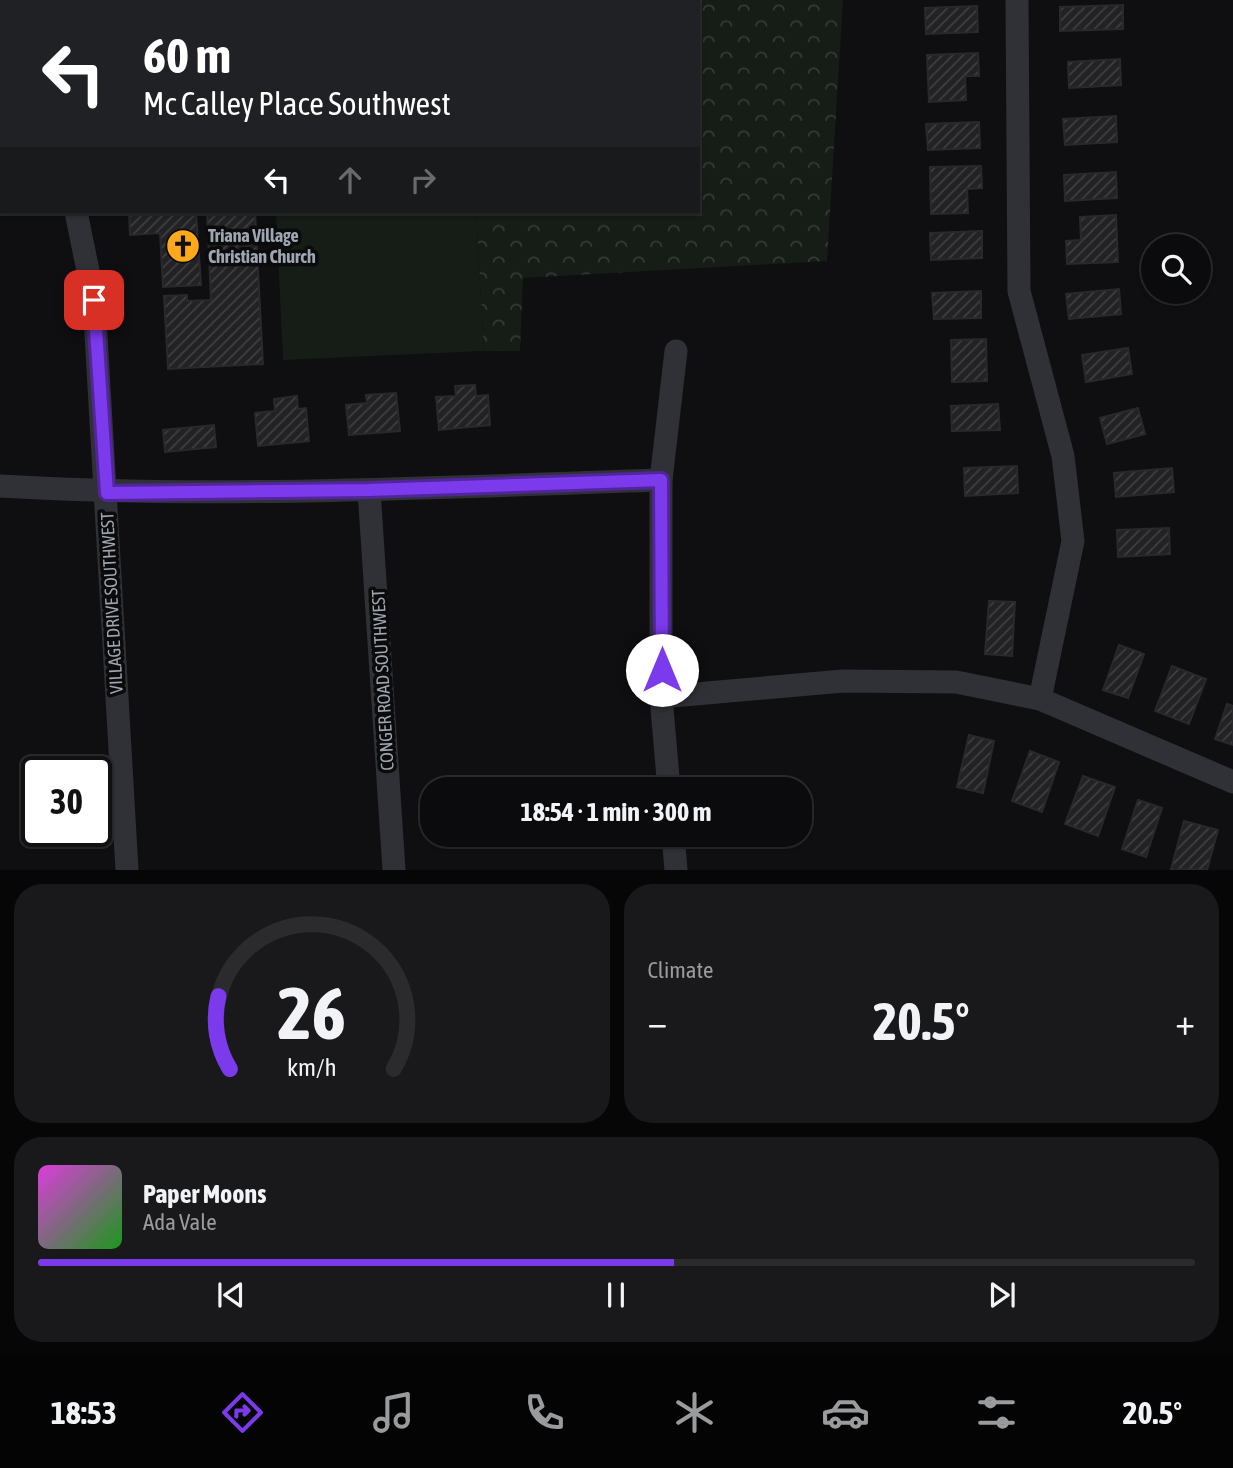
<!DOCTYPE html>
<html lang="en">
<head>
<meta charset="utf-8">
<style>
	body { margin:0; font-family:"Asap Condensed",sans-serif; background:#19191b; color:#f1f3f6; height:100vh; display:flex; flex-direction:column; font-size:26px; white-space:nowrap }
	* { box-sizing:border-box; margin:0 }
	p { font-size:23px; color:#9a9b9d }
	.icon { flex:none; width:38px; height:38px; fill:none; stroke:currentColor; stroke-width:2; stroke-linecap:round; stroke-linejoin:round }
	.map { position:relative; height:870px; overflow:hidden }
	.details { display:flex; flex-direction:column; gap:14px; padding:14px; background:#060607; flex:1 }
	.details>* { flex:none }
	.banner { position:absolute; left:0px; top:0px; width:700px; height:214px; box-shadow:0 2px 5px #0004,0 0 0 2px #2b2b2e; background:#202124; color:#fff; overflow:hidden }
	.fabs { position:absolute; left:1141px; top:234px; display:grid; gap:14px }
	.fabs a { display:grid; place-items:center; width:70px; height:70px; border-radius:50%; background:#0b0b0d; box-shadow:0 2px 5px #0004,0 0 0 2px #2b2b2e; font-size:35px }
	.speed { position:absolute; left:21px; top:756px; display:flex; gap:14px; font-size:35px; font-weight:700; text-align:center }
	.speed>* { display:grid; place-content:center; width:91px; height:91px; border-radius:50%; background:#0b0b0d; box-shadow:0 2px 5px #0004,0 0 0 2px #2b2b2e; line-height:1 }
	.speed .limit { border:4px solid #111; border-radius:10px; background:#fff; color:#111 }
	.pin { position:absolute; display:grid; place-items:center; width:60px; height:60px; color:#fff; margin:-30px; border-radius:14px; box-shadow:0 4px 10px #0006 }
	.me { position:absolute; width:77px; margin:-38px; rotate:0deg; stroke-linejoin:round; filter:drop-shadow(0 0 5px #0008) }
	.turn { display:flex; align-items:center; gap:24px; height:147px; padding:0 28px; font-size:32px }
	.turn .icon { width:91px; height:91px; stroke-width:2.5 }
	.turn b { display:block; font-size:49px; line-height:60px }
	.lanes { display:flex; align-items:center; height:66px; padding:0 28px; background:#0003; justify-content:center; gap:35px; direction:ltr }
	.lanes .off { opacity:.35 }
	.big { font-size:52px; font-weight:700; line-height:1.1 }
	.details .tile { flex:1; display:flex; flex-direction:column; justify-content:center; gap:10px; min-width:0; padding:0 24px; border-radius:28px; background:#19191b }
	.details .dial { align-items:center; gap:0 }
	.dial svg { height:182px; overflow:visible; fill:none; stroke:#2b2b2e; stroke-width:7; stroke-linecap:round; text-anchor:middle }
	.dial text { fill:#f1f3f6; stroke:none }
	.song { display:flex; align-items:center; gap:21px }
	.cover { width:84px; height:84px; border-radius:10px; background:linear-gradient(135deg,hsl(300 70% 55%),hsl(120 70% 35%)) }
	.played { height:7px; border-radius:4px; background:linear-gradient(90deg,#7c3aed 55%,#2b2b2e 55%) }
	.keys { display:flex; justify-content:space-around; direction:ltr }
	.heat { display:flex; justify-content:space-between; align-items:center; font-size:38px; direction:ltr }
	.details .tiles { flex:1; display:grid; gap:14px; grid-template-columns:1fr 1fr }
	.tile:last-child { grid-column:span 2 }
	.trip { position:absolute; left:420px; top:777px; width:392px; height:70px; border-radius:28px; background:#0b0b0d; box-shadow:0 2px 5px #0004,0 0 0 2px #2b2b2e; font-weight:700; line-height:70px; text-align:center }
	.menu { display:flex; height:112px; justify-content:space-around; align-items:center; background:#040405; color:#9a9b9d }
	.menu .icon { width:49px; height:49px }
	.menu .selected { color:#7c3aed }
	.menu b { font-size:32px; color:#f1f3f6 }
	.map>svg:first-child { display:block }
</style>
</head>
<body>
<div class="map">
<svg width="1233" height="870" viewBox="0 0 1233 870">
	<defs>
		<pattern id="forest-crowns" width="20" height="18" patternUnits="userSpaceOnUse" patternTransform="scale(1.75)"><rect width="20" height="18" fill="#161c16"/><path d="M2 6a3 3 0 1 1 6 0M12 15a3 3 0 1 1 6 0" fill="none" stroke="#353a36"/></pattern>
		<pattern id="building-hatch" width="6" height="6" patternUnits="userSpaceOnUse" patternTransform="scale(1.75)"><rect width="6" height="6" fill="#222225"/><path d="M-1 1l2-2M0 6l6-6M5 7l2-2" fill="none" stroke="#3f3f42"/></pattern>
	</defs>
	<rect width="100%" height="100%" fill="#0f0f11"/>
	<!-- grass -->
	<path fill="#161c16" d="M276 212H476L484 351 283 360Z"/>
	<!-- forest -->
	<path fill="url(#forest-crowns)" d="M467 0H843L827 261 523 278 520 351H484L476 212H698V2Z"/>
	<!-- building -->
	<g fill="url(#building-hatch)" stroke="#29292d" stroke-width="2">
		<path d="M381 0H452V2H382Z"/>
		<path d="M1123 5V29L1060 31V7Z"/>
		<path d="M977 6 978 32 926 34 925 8Z"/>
		<path d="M978 53 979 76H965L966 100 929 102 927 55Z"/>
		<path d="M1120 59 1121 85 1069 88 1068 62Z"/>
		<path d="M1116 116 1117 142 1065 145 1063 119Z"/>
		<path d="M979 122 980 148 928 150 926 124Z"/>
		<path d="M981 166 982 188 967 189 968 213 931 214 930 167Z"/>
		<path d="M1116 172 1117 198 1065 201 1064 175Z"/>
		<path d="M129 212H196L201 285 163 287 160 233 130 235Z"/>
		<path d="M207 212H255L263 364 168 369 164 296 187 295V301L211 300Z"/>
		<path d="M1116 215 1118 262 1067 264 1066 241 1081 240 1080 217Z"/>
		<path d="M982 231V258L931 260 930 233Z"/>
		<path d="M1119 289 1121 314 1069 319 1066 294Z"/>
		<path d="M981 291V318L934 319 932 293Z"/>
		<path d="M986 339 987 381 952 382 951 340Z"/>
		<path d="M1128 348 1132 374 1086 382 1082 355Z"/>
		<path d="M475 385 476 396 488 395 490 425 439 430 436 397 456 396 455 386Z"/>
		<path d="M396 393 400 431 349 435 346 405 367 403 366 395Z"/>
		<path d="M297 396 298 409 306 408 309 441 258 446 255 413 275 411 274 399Z"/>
		<path d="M998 404 1000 430 952 431 951 406Z"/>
		<path d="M1138 408 1145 434 1107 444 1100 418Z"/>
		<path d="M214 425 216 447 165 452 163 430Z"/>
		<path d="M1017 466 1018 493 965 496 964 468Z"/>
		<path d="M1172 468 1174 492 1116 497 1114 473Z"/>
		<path d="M1169 528 1170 554 1118 557 1117 530Z"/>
		<path d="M989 601 1015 602 1012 656 985 654Z"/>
		<path d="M1119 645 1144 654 1128 698 1103 690Z"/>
		<path d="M1172 666 1206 679 1189 724 1155 711Z"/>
		<path d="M1227 704 1233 706V745L1215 739Z"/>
		<path d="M969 735 994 741 983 793 957 787Z"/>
		<path d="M1030 751 1059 762 1042 812 1012 801Z"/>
		<path d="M1083 776 1115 787 1098 836 1065 824Z"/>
		<path d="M1138 800 1162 808 1146 857 1122 849Z"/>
		<path d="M1184 821 1218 830 1207 870 1171 869Z"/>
	</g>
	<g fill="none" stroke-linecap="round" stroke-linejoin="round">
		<!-- minor -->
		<g stroke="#303136" stroke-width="23">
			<path d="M39 0V2"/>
			<path d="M342 0V2"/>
			<path d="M1017 0 1019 291 1063 456 1073 541 1040 699"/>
			<path d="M76 212 94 300 127 870"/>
			<path d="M0 486C220 499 441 487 661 480"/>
			<path d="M369 490 394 870"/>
			<path d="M661 697 843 681 956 682 1040 699 1233 782"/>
			<path d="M669 789 661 697V480L676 351"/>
			<path d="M673 835 676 870"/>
		</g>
	</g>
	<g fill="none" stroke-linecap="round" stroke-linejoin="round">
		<!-- route casing -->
		<g stroke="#51269a" stroke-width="18">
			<path id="route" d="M94 300 107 493 369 490 661 480 662 670"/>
		</g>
		<!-- route -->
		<use href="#route" stroke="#7c3aed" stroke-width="12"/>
	</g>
	<!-- icons -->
	<defs>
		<g id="church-disc" transform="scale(1.75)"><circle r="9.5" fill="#fda91b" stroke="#0b0b0c"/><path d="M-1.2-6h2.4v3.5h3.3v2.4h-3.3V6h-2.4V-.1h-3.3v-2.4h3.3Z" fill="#111"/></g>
	</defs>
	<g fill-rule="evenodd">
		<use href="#church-disc" x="183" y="246"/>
	</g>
	<g text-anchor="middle" stroke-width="7" stroke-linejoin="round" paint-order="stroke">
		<!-- poi labels -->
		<g font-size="18" font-weight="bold" fill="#9fa6b3" stroke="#0b0b0c" text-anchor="start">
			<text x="208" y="242">Triana Village<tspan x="208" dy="21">Christian Church</tspan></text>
		</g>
		<!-- street labels -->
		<g font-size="18" fill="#9fa6b3" stroke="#0b0b0c">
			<text transform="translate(112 603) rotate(-93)" y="6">VILLAGE DRIVE SOUTHWEST</text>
			<text transform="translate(383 680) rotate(-93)" y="6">CONGER ROAD SOUTHWEST</text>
		</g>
	</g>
</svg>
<div class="fabs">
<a><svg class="icon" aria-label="search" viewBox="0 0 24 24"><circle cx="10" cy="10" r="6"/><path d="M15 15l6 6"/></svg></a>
</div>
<div class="speed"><div class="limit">30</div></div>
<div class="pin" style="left:94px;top:300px;background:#d93025"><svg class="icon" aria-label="arrive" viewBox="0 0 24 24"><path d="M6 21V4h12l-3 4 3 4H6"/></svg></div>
<svg class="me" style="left:662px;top:670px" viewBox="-20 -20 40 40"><circle r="19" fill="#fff"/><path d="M0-13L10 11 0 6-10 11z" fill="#7c3aed"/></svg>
<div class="trip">18:54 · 1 min · 300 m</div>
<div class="banner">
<div class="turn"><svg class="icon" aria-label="left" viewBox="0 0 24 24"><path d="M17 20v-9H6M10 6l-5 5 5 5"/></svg><div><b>60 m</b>Mc Calley Place Southwest</div></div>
<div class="lanes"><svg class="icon" aria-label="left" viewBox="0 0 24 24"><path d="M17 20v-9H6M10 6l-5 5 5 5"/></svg><svg class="icon off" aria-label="ahead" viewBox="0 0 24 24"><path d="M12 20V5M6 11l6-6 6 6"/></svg><svg class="icon off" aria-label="right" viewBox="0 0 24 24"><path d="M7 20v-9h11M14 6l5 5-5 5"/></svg></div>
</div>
</div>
<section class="details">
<div class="tiles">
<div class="tile dial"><svg viewBox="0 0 100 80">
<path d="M14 69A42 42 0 1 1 86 69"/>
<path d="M14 69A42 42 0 0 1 9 37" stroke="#7c3aed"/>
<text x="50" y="56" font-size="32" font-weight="700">26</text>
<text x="50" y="72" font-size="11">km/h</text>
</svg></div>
<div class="tile"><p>Climate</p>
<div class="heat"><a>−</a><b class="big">20.5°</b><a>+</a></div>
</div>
<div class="tile">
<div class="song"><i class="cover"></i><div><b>Paper Moons</b><p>Ada Vale</p></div></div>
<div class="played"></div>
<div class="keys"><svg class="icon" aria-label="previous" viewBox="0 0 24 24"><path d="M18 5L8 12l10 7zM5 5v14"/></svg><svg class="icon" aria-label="pause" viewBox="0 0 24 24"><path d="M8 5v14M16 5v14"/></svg><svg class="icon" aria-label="next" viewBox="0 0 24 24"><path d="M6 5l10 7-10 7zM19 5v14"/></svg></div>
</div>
</div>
</section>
<nav class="menu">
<b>18:53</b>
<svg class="icon selected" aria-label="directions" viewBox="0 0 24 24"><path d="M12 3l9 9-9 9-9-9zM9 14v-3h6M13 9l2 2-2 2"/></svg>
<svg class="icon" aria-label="music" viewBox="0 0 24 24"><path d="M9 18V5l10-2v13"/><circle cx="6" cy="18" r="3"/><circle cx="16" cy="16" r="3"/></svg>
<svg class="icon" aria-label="phone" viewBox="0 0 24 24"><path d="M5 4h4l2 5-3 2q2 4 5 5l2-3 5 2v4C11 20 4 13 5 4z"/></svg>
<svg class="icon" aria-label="climate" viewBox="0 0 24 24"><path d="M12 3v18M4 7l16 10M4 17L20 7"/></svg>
<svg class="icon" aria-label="car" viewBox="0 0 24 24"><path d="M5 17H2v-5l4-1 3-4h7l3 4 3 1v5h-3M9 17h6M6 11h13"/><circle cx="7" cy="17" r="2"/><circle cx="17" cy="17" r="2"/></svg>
<svg class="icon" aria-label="filters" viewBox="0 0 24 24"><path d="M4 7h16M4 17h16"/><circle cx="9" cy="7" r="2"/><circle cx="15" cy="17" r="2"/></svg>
<b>20.5°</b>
</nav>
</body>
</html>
